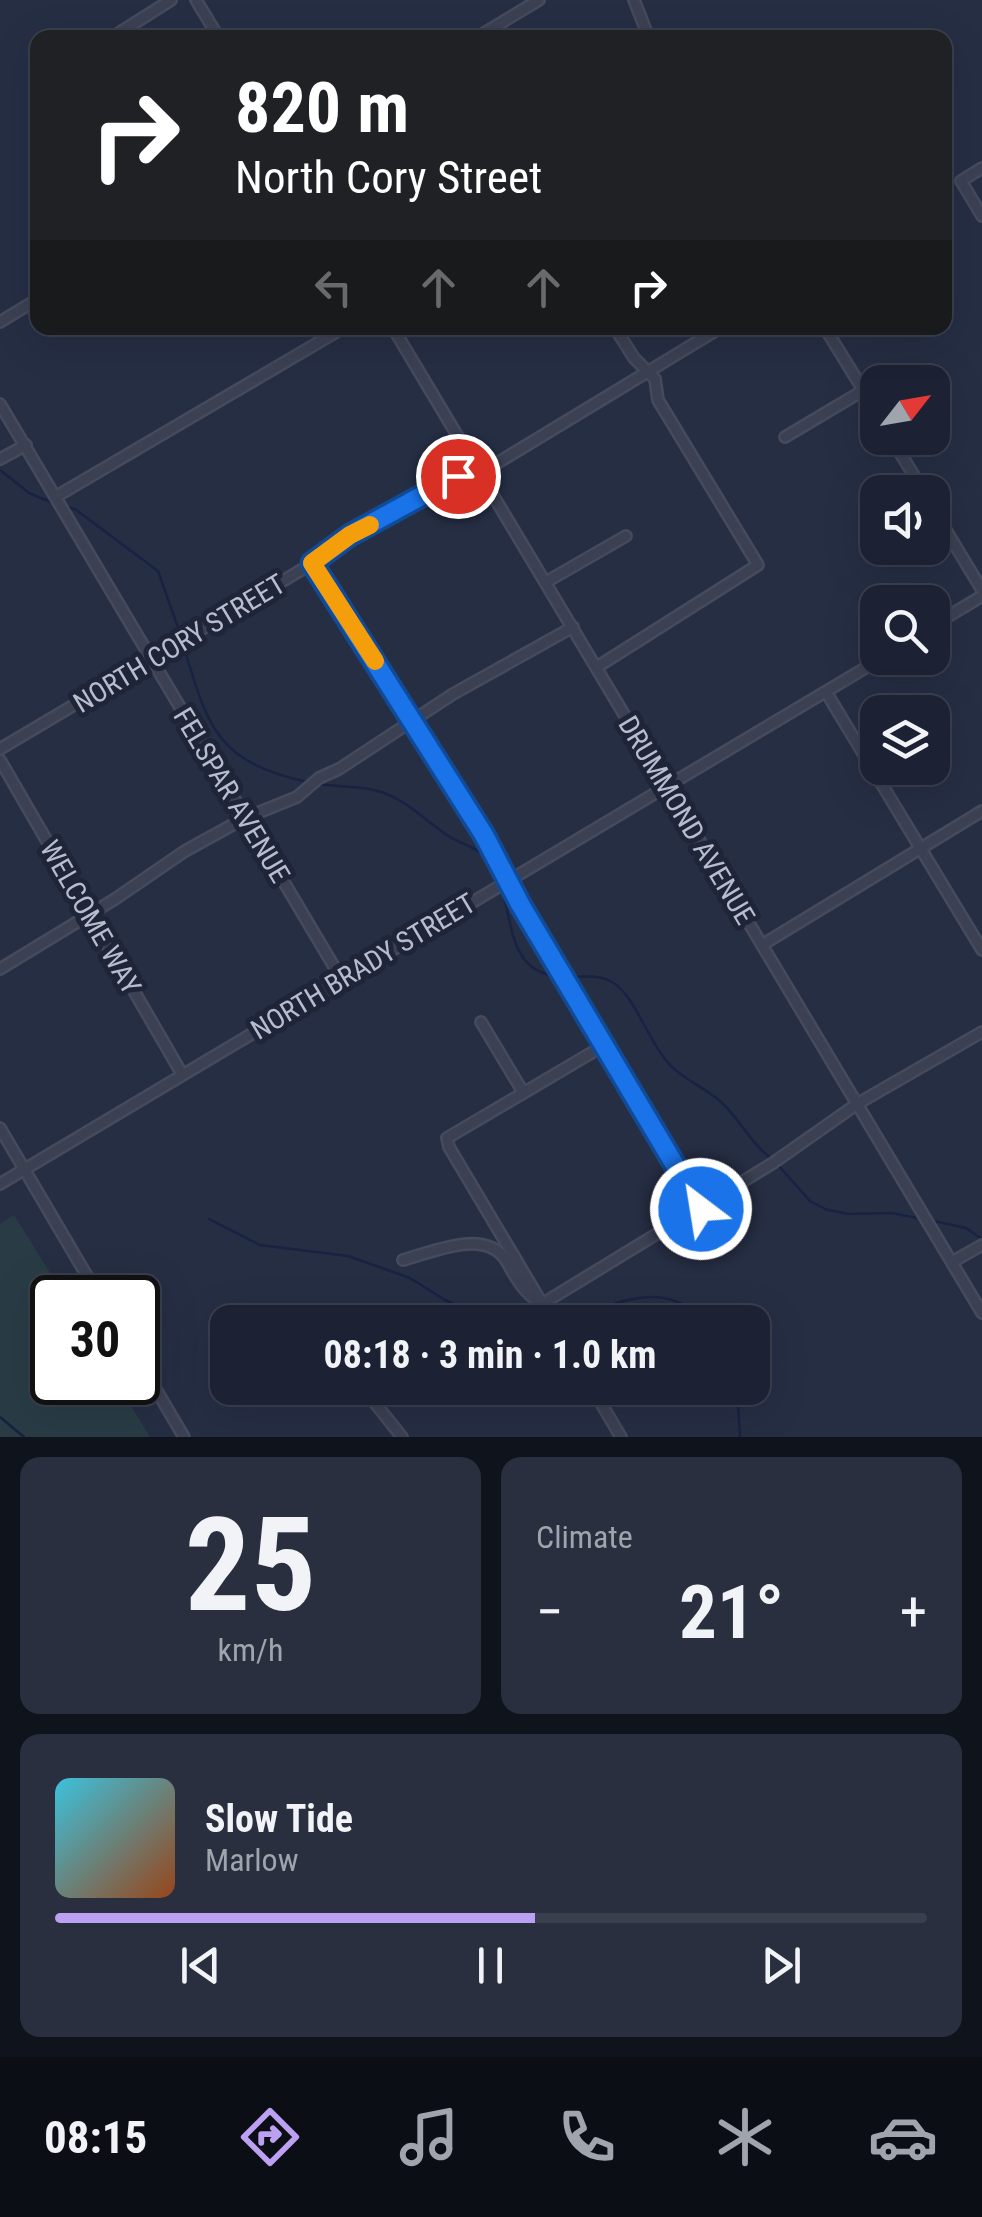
<!DOCTYPE html>
<html lang="en">
<head>
<meta charset="utf-8">
<style>
	body { margin:0; font-family:"Roboto Condensed",sans-serif; background:#292f3f; color:#f1f3f6; height:100vh; display:flex; flex-direction:column; font-size:38px; white-space:nowrap }
	* { box-sizing:border-box; margin:0 }
	p { font-size:32px; color:#a0a4ac }
	.icon { flex:none; width:55px; height:55px; fill:none; stroke:currentColor; stroke-width:2; stroke-linecap:round; stroke-linejoin:round }
	.map { position:relative; height:1437px; overflow:hidden }
	.details { display:flex; flex-direction:column; gap:20px; padding:20px; background:#0f131c; flex:1 }
	.details>* { flex:none }
	.guide { position:absolute; left:30px; top:30px; width:922px; height:305px; border-radius:20px; box-shadow:0 10px 40px #0002,0 0 0 2px #3a3f4e; background:#202124; color:#fff; overflow:hidden }
	.needle { width:65px; rotate:59deg }
	.tools { position:absolute; left:860px; top:365px; display:grid; gap:20px }
	.tools a { display:grid; place-items:center; width:90px; height:90px; border-radius:20px; background:#1c2233; box-shadow:0 10px 40px #0002,0 0 0 2px #3a3f4e; font-size:50px }
	.speed { position:absolute; left:30px; top:1275px; display:flex; gap:20px; font-size:50px; font-weight:700; text-align:center }
	.speed>* { display:grid; place-content:center; width:130px; height:130px; border-radius:50%; background:#1c2233; box-shadow:0 10px 40px #0002,0 0 0 2px #3a3f4e; line-height:1 }
	.speed .limit { border:5px solid #111; border-radius:15px; background:#fff; color:#111 }
	.pin { position:absolute; display:grid; place-items:center; width:85px; height:85px; color:#fff; margin:-42px; border:5px solid #fff; border-radius:50%; box-shadow:0 2px 10px #0007 }
	.me { position:absolute; width:110px; margin:-55px; rotate:329deg; stroke-linejoin:round; filter:drop-shadow(0 0 8px #0008) }
	.turn { display:flex; align-items:center; gap:35px; height:210px; padding:0 40px; font-size:45px }
	.turn .icon { width:130px; height:130px; stroke-width:2.5 }
	.turn b { display:block; font-size:70px; line-height:85px }
	.lanes { display:flex; align-items:center; height:95px; padding:0 40px; background:#0003; justify-content:center; gap:50px; direction:ltr }
	.lanes .off { opacity:.35 }
	.big { font-size:75px; font-weight:700; line-height:1.1 }
	.details .tile { flex:1; display:flex; flex-direction:column; justify-content:center; gap:15px; min-width:0; padding:0 35px; border-radius:20px; background:#292f3f }
	.details .dial { align-items:center; gap:0 }
	.dial b { font-size:130px; line-height:1 }
	.song { display:flex; align-items:center; gap:30px }
	.cover { width:120px; height:120px; border-radius:15px; background:linear-gradient(135deg,hsl(190 70% 55%),hsl(20 70% 35%)) }
	.played { height:10px; border-radius:5px; background:linear-gradient(90deg,#bca0f2 55%,#3a3f4e 55%) }
	.keys { display:flex; justify-content:space-around; direction:ltr }
	.heat { display:flex; justify-content:space-between; align-items:center; font-size:55px; direction:ltr }
	.details .tiles { flex:1; display:grid; gap:20px; grid-template-columns:1fr 1fr }
	.tile:last-child { grid-column:span 2 }
	.trip { position:absolute; left:210px; top:1305px; width:560px; height:100px; border-radius:20px; background:#1c2233; box-shadow:0 10px 40px #0002,0 0 0 2px #3a3f4e; font-weight:700; line-height:100px; text-align:center }
	.menu { display:flex; height:160px; justify-content:space-around; align-items:center; background:#0b0e14; color:#a0a4ac }
	.menu .icon { width:70px; height:70px }
	.menu .on { color:#bca0f2 }
	.menu b { font-size:45px; color:#f1f3f6 }
	.map>svg:first-child { display:block }
</style>
</head>
<body>
<div class="map">
<svg width="982" height="1437" viewBox="0 0 982 1437">
	<rect width="100%" height="100%" fill="#262e44"/>
	<!-- green -->
	<path fill="#293c45" d="M14 1215 65 1297 52 1298V1382L117 1383 150 1437H0V1224Z"/>
	<g fill="none" stroke-linecap="round" stroke-linejoin="round">
		<!-- stream -->
		<g stroke="#182243" stroke-width="2.5">
			<path d="M0 470 29 493 53 503"/>
			<path d="M66 507 75 509 158 571 181 636"/>
			<path d="M183 644C208 727 215 761 307 782"/>
			<path d="M320 784C337 787 357 786 374 790 404 797 422 818 447 835 459 844 476 846 487 858 518 893 497 972 558 976"/>
			<path d="M566 977C580 977 599 974 612 982 635 995 648 1042 670 1065 684 1080 706 1088 721 1102 741 1120 749 1142 773 1160"/>
			<path d="M779 1166 810 1201 825 1209 848 1214 892 1213 922 1219"/>
			<path d="M209 1219 260 1245 348 1256 410 1278 445 1300 473 1312 548 1318"/>
			<path d="M929 1220 966 1228 982 1239"/>
			<path d="M556 1319C573 1320 586 1314 602 1308 647 1291 673 1292 713 1322"/>
			<path d="M737 1388 740 1437"/>
			<path d="M0 1417 24 1437"/>
		</g>
		<!-- minor casing -->
		<g stroke="#454a5c" stroke-width="14">
			<g id="minor">
				<path d="M196 0 219 38"/>
				<path d="M634 0 649 38"/>
				<path d="M111 38 171 0"/>
				<path d="M476 38 539 0"/>
				<path d="M982 168 961 181 982 216"/>
				<path d="M0 322 38 299"/>
				<path d="M393 328 982 1313"/>
				<path d="M825 328 878 414"/>
				<path d="M0 404 342 980"/>
				<path d="M785 437 864 390"/>
				<path d="M891 438 924 492"/>
				<path d="M0 459 26 445"/>
				<path d="M57 496 343 328"/>
				<path d="M932 507 982 590"/>
				<path d="M313 563 485 835 520 904 701 1209"/>
				<path d="M546 582 626 536"/>
				<path d="M932 626 982 596"/>
				<path d="M597 667 758 565 658 400 655 379 634 358 615 328"/>
				<path d="M826 692 982 950"/>
				<path d="M0 749 313 563 350 535 458 476 494 465 720 328"/>
				<path d="M0 760 182 1074"/>
				<path d="M762 945 982 811"/>
				<path d="M0 969 115 899 185 851 245 818 297 797 319 778 339 769 453 694 573 627"/>
				<path d="M481 1022 523 1092"/>
				<path d="M0 1128 100 1298"/>
				<path d="M0 1184 882 658"/>
				<path d="M403 1260C433 1252 487 1227 507 1262 517 1280 524 1293 542 1304L773 1163 857 1104 982 1032"/>
				<path d="M952 1262 982 1245"/>
				<path d="M553 1322 449 1147 447 1138 603 1046"/>
				<path d="M138 1359 184 1437"/>
				<path d="M363 1388 402 1437"/>
				<path d="M592 1388 621 1437"/>
			</g>
		</g>
		<!-- minor -->
		<use href="#minor" stroke="#3b4153" stroke-width="9"/>
	</g>
	<g fill="none" stroke-linecap="round" stroke-linejoin="round">
		<!-- route casing -->
		<g stroke="#114b97" stroke-width="25">
			<path id="route" d="M458 476 350 535 312 563 484 835 520 904 701 1209"/>
		</g>
		<!-- route -->
		<use href="#route" stroke="#1a73e8" stroke-width="18"/>
		<!-- slow -->
		<path stroke="#f59e0b" stroke-width="18" d="M370 525 350 535 312 563 375 661"/>
	</g>
	<g text-anchor="middle" stroke-width="10" stroke-linejoin="round" paint-order="stroke">
		<!-- street labels -->
		<g font-size="28" fill="#b8bdcd" stroke="#1f2539">
			<text transform="translate(179 643) rotate(-31)" y="10">NORTH CORY STREET</text>
			<text transform="translate(232 795) rotate(59)" y="10">FELSPAR AVENUE</text>
			<text transform="translate(687 820) rotate(59)" y="10">DRUMMOND AVENUE</text>
			<text transform="translate(91 917) rotate(60)" y="10">WELCOME WAY</text>
			<text transform="translate(363 966) rotate(-31)" y="10">NORTH BRADY STREET</text>
		</g>
	</g>
</svg>
<div class="tools">
<a><svg class="needle" viewBox="-14 -14 28 28"><path d="M0-13l5 13h-10z" fill="#e53935"/><path d="M0 13l5-13h-10z" fill="#a0a4ac"/></svg></a>
<a><svg class="icon" aria-label="sound" viewBox="0 0 24 24"><path d="M4 9h4l5-4v14l-5-4H4zM17 9q2 3 0 6"/></svg></a>
<a><svg class="icon" aria-label="search" viewBox="0 0 24 24"><circle cx="10" cy="10" r="6"/><path d="M15 15l6 6"/></svg></a>
<a><svg class="icon" aria-label="layers" viewBox="0 0 24 24"><path d="M12 4l9 5-9 5-9-5zM3 14l9 5 9-5"/></svg></a>
</div>
<div class="speed"><div class="limit">30</div></div>
<div class="pin" style="left:458px;top:476px;background:#d93025"><svg class="icon" aria-label="arrive" viewBox="0 0 24 24"><path d="M6 21V4h12l-3 4 3 4H6"/></svg></div>
<svg class="me" style="left:701px;top:1209px" viewBox="-20 -20 40 40"><circle r="17" fill="#1a73e8" stroke="#fff" stroke-width="3"/><path d="M0-11L8 9 0 5-8 9z" fill="#fff"/></svg>
<div class="trip">08:18 · 3 min · 1.0 km</div>
<div class="guide">
<div class="turn"><svg class="icon" aria-label="right" viewBox="0 0 24 24"><path d="M7 20v-9h11M14 6l5 5-5 5"/></svg><div><b>820 m</b>North Cory Street</div></div>
<div class="lanes"><svg class="icon off" aria-label="left" viewBox="0 0 24 24"><path d="M17 20v-9H6M10 6l-5 5 5 5"/></svg><svg class="icon off" aria-label="ahead" viewBox="0 0 24 24"><path d="M12 20V5M6 11l6-6 6 6"/></svg><svg class="icon off" aria-label="ahead" viewBox="0 0 24 24"><path d="M12 20V5M6 11l6-6 6 6"/></svg><svg class="icon" aria-label="right" viewBox="0 0 24 24"><path d="M7 20v-9h11M14 6l5 5-5 5"/></svg></div>
</div>
</div>
<section class="details">
<div class="tiles">
<div class="tile dial"><b>25</b><p>km/h</p></div>
<div class="tile"><p>Climate</p>
<div class="heat"><a>−</a><b class="big">21°</b><a>+</a></div>
</div>
<div class="tile">
<div class="song"><i class="cover"></i><div><b>Slow Tide</b><p>Marlow</p></div></div>
<div class="played"></div>
<div class="keys"><svg class="icon" aria-label="previous" viewBox="0 0 24 24"><path d="M18 5L8 12l10 7zM5 5v14"/></svg><svg class="icon" aria-label="pause" viewBox="0 0 24 24"><path d="M8 5v14M16 5v14"/></svg><svg class="icon" aria-label="next" viewBox="0 0 24 24"><path d="M6 5l10 7-10 7zM19 5v14"/></svg></div>
</div>
</div>
</section>
<nav class="menu">
<b>08:15</b>
<svg class="icon on" aria-label="directions" viewBox="0 0 24 24"><path d="M12 3l9 9-9 9-9-9zM9 14v-3h6M13 9l2 2-2 2"/></svg>
<svg class="icon" aria-label="music" viewBox="0 0 24 24"><path d="M9 18V5l10-2v13"/><circle cx="6" cy="18" r="3"/><circle cx="16" cy="16" r="3"/></svg>
<svg class="icon" aria-label="phone" viewBox="0 0 24 24"><path d="M5 4h4l2 5-3 2q2 4 5 5l2-3 5 2v4C11 20 4 13 5 4z"/></svg>
<svg class="icon" aria-label="climate" viewBox="0 0 24 24"><path d="M12 3v18M4 7l16 10M4 17L20 7"/></svg>
<svg class="icon" aria-label="car" viewBox="0 0 24 24"><path d="M5 17H2v-5l4-1 3-4h7l3 4 3 1v5h-3M9 17h6M6 11h13"/><circle cx="7" cy="17" r="2"/><circle cx="17" cy="17" r="2"/></svg>
</nav>
</body>
</html>
